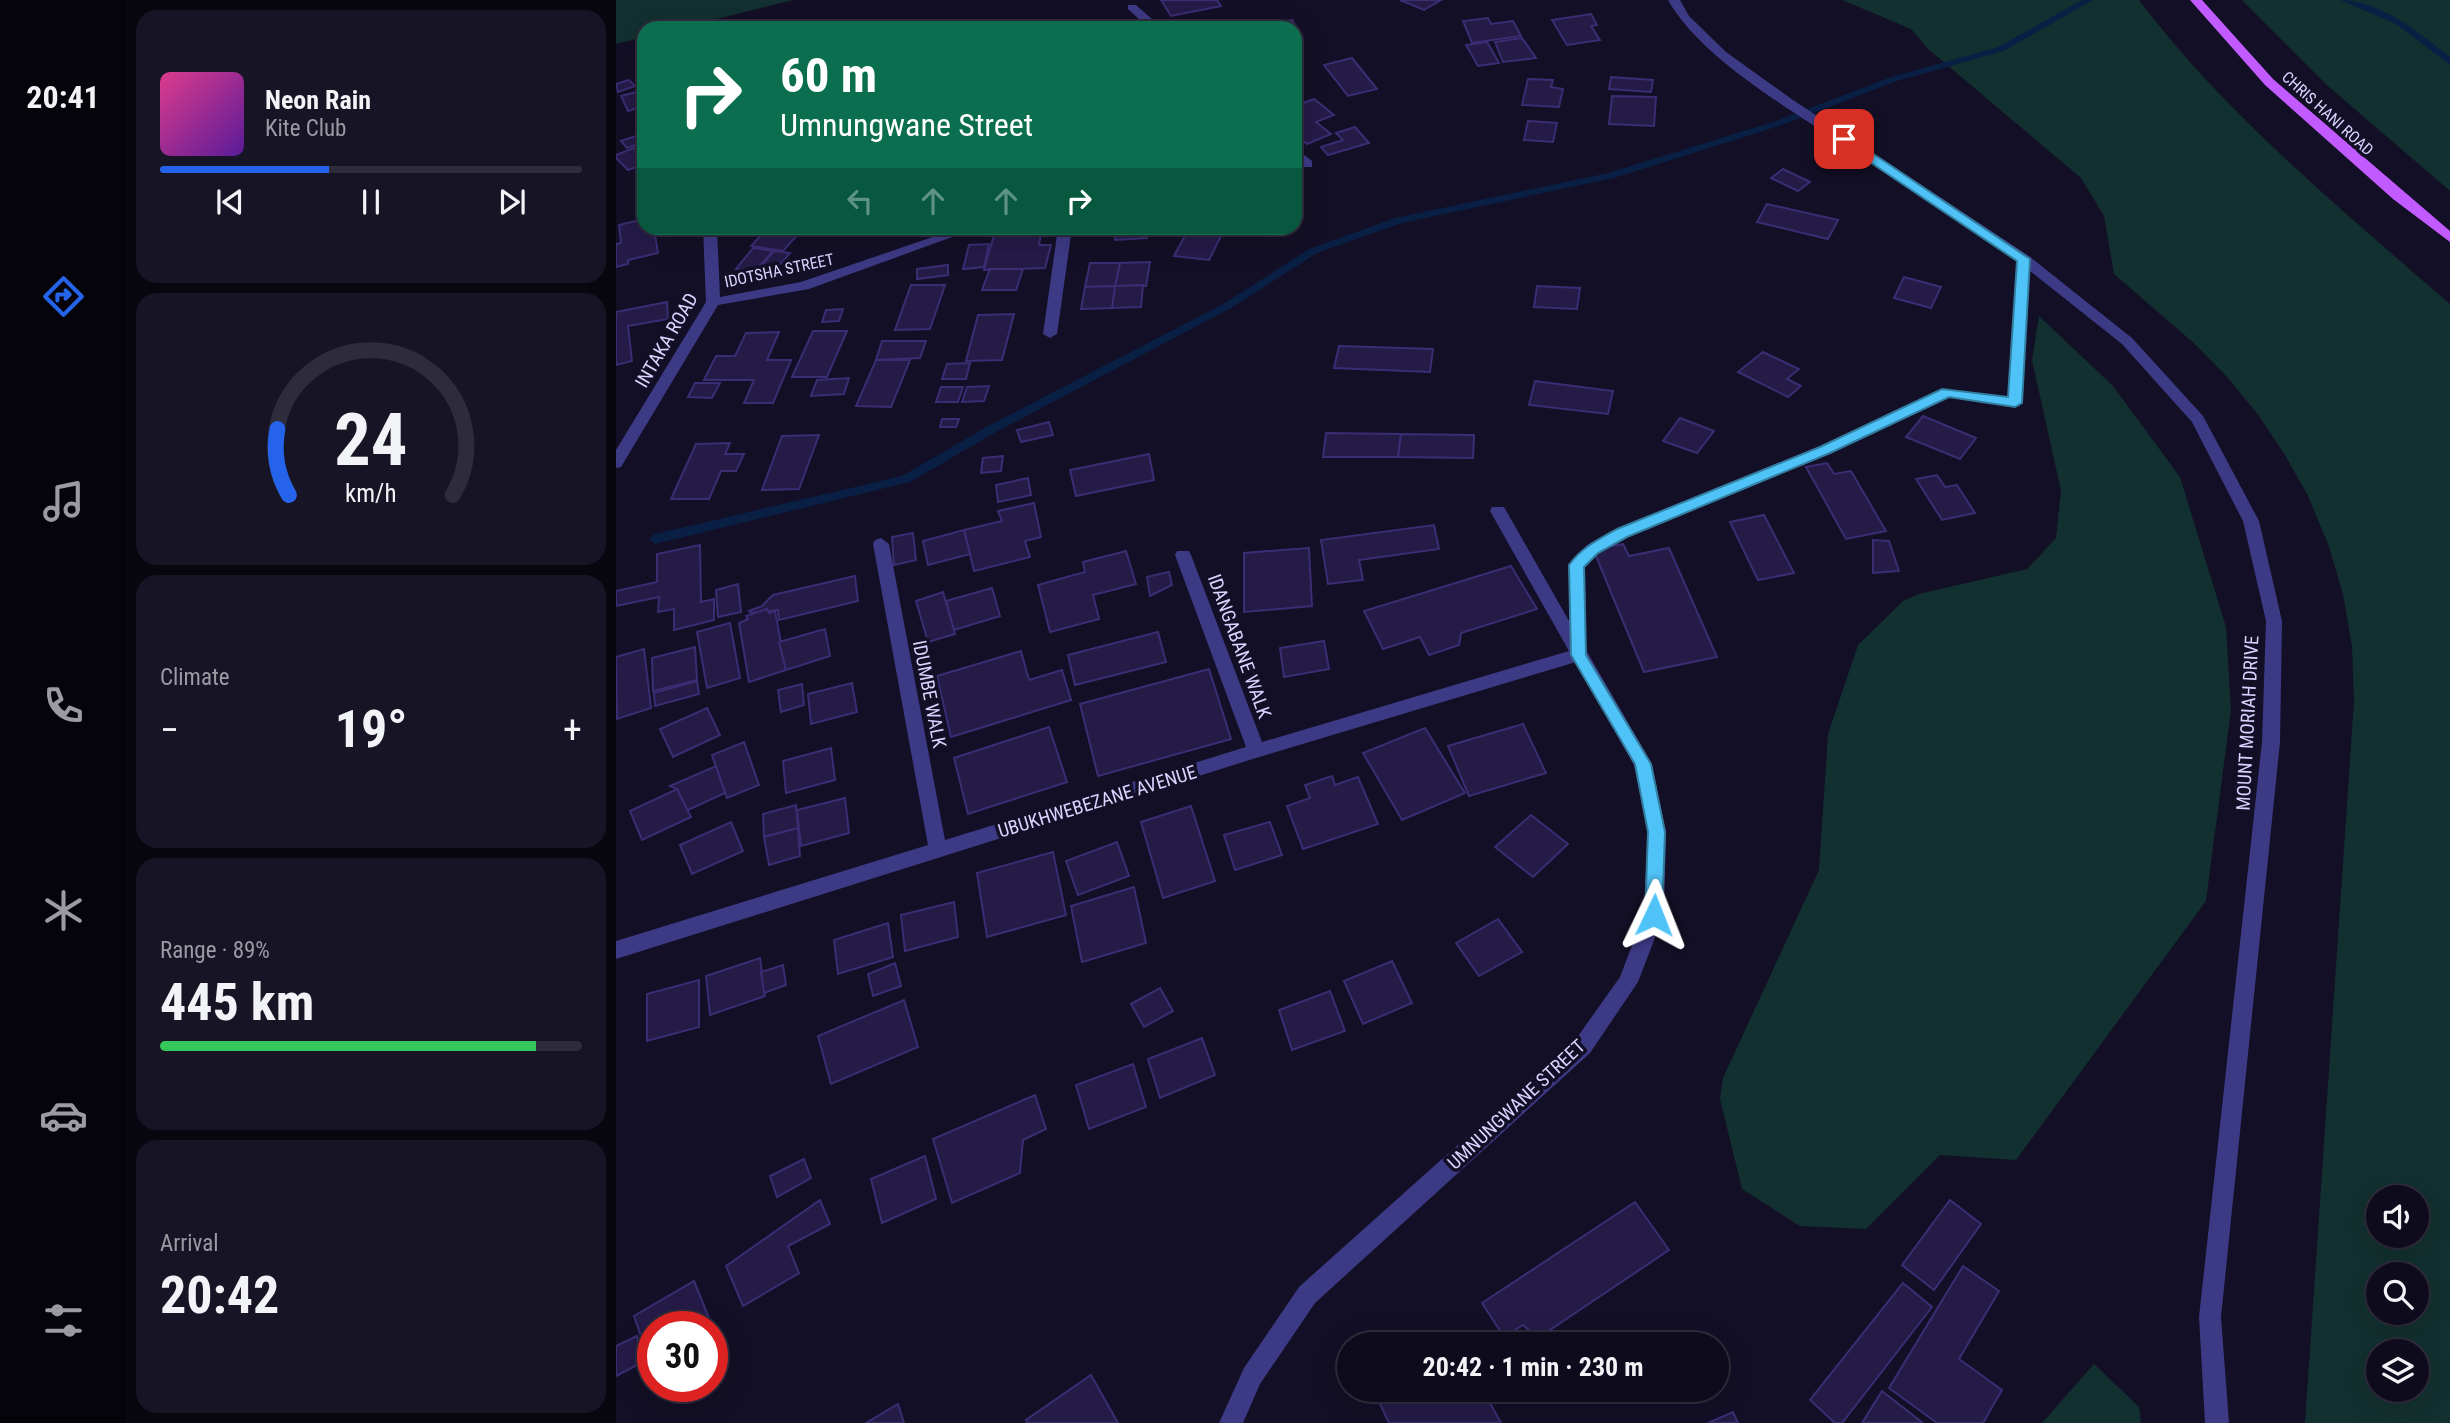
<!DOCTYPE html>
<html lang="en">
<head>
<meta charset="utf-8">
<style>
	body { margin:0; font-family:"Roboto Condensed",sans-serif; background:#171425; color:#f1f3f6; height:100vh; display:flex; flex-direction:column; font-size:26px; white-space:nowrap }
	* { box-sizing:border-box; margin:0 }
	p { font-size:23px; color:#9b9ba3 }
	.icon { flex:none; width:38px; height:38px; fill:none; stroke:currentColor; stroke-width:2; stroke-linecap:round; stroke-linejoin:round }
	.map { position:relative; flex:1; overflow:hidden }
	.panel { display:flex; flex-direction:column; gap:10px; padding:10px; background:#08060f; width:490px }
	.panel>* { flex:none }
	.top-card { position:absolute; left:21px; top:21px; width:665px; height:214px; border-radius:21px; box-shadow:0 7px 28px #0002,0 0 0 2px #2e2b3b; background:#0b6e4f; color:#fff; overflow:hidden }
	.buttons { position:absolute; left:1750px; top:1185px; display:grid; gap:14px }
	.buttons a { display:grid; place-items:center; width:63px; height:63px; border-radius:50%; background:#0e0b1c; box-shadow:0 7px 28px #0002,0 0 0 2px #2e2b3b; font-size:35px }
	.speed { position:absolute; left:21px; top:1311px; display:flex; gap:14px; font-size:35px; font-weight:700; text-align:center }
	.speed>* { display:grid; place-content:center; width:91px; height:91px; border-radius:50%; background:#0e0b1c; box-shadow:0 7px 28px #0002,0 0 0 2px #2e2b3b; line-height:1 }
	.speed .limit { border:10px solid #d22; background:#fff; color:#111 }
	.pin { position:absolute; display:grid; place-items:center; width:60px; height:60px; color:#fff; margin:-30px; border-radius:14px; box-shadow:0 4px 10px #0006 }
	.me { position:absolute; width:77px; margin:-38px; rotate:2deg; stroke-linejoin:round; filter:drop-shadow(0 0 5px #0008) }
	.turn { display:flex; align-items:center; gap:24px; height:147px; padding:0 28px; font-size:32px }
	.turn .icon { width:91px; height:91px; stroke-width:2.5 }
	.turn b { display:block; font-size:49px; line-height:60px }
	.lanes { display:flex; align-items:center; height:66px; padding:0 28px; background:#0003; justify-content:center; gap:35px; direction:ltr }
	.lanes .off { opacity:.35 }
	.big { font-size:52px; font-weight:700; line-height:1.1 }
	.panel .tile { flex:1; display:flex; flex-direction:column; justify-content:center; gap:10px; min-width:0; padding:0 24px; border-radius:21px; background:#171425 }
	.panel .dial { align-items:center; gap:0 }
	.dial svg { height:182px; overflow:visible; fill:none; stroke:#2e2b3b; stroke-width:7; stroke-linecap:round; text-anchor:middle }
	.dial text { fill:#f1f3f6; stroke:none }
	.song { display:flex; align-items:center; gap:21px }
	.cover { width:84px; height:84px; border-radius:10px; background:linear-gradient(135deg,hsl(330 70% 55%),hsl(270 70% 35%)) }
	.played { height:7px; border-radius:4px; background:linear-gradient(90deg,#2563eb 40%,#2e2b3b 40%) }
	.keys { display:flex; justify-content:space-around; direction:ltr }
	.heat { display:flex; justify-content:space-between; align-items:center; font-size:38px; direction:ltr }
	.charge { height:10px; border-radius:5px; background:linear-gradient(90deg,#34c759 89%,#2e2b3b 0) }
	.trip { position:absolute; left:721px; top:1332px; width:392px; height:70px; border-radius:35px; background:#0e0b1c; box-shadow:0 7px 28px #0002,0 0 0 2px #2e2b3b; font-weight:700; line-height:70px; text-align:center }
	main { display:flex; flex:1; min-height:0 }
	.dock { display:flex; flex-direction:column; width:126px; justify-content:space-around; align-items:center; background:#06040b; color:#9b9ba3 }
	.dock .icon { width:49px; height:49px }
	.dock .active { color:#2563eb }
	.dock b { font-size:32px; color:#f1f3f6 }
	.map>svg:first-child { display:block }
</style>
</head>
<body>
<main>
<nav class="dock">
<b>20:41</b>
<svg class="icon active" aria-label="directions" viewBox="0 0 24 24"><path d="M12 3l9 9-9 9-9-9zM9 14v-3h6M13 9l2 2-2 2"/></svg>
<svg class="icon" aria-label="music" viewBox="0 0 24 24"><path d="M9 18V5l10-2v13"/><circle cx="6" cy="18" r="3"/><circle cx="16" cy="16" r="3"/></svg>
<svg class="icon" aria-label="phone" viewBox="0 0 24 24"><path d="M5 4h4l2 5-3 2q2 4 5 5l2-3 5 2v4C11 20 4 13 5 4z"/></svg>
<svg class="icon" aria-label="climate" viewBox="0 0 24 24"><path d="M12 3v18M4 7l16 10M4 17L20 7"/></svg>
<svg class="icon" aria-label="car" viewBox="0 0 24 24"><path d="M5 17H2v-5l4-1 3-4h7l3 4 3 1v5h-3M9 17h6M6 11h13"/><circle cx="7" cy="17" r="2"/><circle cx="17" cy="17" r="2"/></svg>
<svg class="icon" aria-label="filters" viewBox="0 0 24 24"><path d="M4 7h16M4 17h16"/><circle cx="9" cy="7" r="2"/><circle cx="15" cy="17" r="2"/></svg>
</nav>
<section class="panel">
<div class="tile">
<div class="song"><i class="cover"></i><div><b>Neon Rain</b><p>Kite Club</p></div></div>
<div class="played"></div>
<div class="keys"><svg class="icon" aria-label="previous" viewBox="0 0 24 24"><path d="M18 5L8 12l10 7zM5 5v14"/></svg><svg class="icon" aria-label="pause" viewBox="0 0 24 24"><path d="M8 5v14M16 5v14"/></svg><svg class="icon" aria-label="next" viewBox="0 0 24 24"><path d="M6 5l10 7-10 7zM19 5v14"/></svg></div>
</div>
<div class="tile dial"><svg viewBox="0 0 100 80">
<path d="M14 69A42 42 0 1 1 86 69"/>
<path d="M14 69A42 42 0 0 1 9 40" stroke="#2563eb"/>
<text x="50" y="56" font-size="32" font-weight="700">24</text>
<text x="50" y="72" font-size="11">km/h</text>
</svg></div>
<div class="tile"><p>Climate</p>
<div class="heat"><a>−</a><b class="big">19°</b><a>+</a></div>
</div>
<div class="tile"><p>Range · 89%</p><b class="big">445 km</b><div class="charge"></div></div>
<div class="tile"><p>Arrival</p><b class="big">20:42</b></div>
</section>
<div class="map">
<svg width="1834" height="1423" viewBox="0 0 1834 1423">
	<rect width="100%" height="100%" fill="#130f26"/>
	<!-- green -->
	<g fill="#12302f" fill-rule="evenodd">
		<path d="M0 0H177L64 28H28V37L0 44Z"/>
		<path d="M1226 0H1523C1607 112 1728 212 1834 304V1423H1689L1738 701 1736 647 1727 594 1712 544 1692 496 1669 455 1643 416 1613 379 1580 345 1498 274 1488 216 1465 178 1312 49 1295 29ZM1801 1197V1236H1762V1197ZM1801 1274V1312H1762V1274ZM1801 1351V1390H1762V1351Z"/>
		<path d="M1626 0H1834V191L1712 86Z"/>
		<path d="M1423 316 1497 386 1564 477 1610 627 1615 710 1590 901 1400 1160 1324 1155 1250 1229 1184 1226 1126 1189 1104 1099 1107 1078 1203 870 1212 734 1242 645 1287 601 1303 594 1411 569 1440 538 1445 491 1416 360Z"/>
		<path d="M1478 1364 1523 1407 1525 1423H1426Z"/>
	</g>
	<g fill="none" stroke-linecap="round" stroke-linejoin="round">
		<!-- stream -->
		<g fill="#0a1f44" fill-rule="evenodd">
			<path d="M1466 0H1477L1388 51 1281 81 1166 125 998 178 786 223 701 253 617 307 380 432 294 482 39 544 33 539 39 534 286 476 372 426 609 303 693 249 779 218 992 173 1160 121 1275 77 1382 47Z"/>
			<path d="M1724 0C1765 0 1803 33 1834 57V65L1780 24Z"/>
		</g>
	</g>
	<!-- building -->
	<g fill="#241b47" stroke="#3b2d73" stroke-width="2">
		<path d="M545 0H601L605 6 555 16Z"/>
		<path d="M784 0H825L808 10Z"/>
		<path d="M975 14 981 25 975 26 984 40 951 45 936 20Z"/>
		<path d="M872 18 875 24 897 21 905 36 856 43 847 21Z"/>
		<path d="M676 20 686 36 679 37V28H636Z"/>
		<path d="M906 38 920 58 887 62 879 42Z"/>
		<path d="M871 42 883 63 862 66 850 45Z"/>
		<path d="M736 58 761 89 732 96 708 65Z"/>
		<path d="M995 77 1037 80 1035 92 993 89Z"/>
		<path d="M912 79 937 80 935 87 947 89 943 107 906 105Z"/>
		<path d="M13 80 19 86 2 92 0 84Z"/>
		<path d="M28 90V106L12 111 5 96Z"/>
		<path d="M996 96 1040 97 1038 126 993 124Z"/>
		<path d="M698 99 718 115 700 122 715 134 691 144 679 134V106Z"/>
		<path d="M912 121 941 123 937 142 908 140Z"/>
		<path d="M739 127 753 143 712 155 705 147 727 140 720 133Z"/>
		<path d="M23 135 28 142 11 148 5 141Z"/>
		<path d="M26 145 28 164 12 170 0 158V155Z"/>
		<path d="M1167 169 1194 182 1182 191 1155 178Z"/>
		<path d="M1151 204 1222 220 1212 239 1141 222Z"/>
		<path d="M28 219V228H38L42 253 12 260V264L0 267V244L5 243 3 225Z"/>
		<path d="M152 228H159L184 232 167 251 135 246Z"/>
		<path d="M500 228H532L531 238 499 240Z"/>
		<path d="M573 228H609L593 260 558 256Z"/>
		<path d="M425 234 423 245H435L429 268 368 270 378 235Z"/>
		<path d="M373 244 368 267 347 269 353 245Z"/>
		<path d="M137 248 157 251 139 271 120 269Z"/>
		<path d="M158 251 174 253 155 275 139 273Z"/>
		<path d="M534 262 530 286H499L504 263Z"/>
		<path d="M474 263H504L499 286 469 287Z"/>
		<path d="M332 265V275L301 279V269Z"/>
		<path d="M374 269H407L400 290H366Z"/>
		<path d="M1288 277 1325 287 1315 308 1278 298Z"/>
		<path d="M295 285H329L314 329 279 330Z"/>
		<path d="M527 285 525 307 496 308 499 286Z"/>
		<path d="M499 286 496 308 465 309 469 287Z"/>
		<path d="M921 286 964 288 961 309 918 307Z"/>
		<path d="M51 302 52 319 12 326 16 361 0 365V312Z"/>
		<path d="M227 309 223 321 206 322 210 310Z"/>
		<path d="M398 314 386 360 350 361 362 315Z"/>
		<path d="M197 331H231L211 377H176Z"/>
		<path d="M163 332 151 360H175L157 403H128L138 380H88L100 356H119L130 333Z"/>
		<path d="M266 341H310L304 358 260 360Z"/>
		<path d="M723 346 817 349 814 372 718 368Z"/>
		<path d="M1147 352 1183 369 1171 379 1185 386 1172 397 1122 372Z"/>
		<path d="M260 360H294L275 407 240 406Z"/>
		<path d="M354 363 350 379H326L331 364Z"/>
		<path d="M233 378 228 394 195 396 201 380Z"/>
		<path d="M919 381 997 391 992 414 913 405Z"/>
		<path d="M79 383H104L96 398 72 397Z"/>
		<path d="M373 386 368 401 346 402 351 387Z"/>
		<path d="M325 387H347L342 402H320Z"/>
		<path d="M1307 416 1360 438 1344 459 1290 437Z"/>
		<path d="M1064 418 1098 431 1081 453 1047 441Z"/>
		<path d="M326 419H343L340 427H324Z"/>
		<path d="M433 422 437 435 405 442 401 430Z"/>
		<path d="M710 433 785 434 782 457H707Z"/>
		<path d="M785 434 858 435 857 458 782 457Z"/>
		<path d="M203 435 183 489 146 490 166 436Z"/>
		<path d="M114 443 109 454H128L120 471H105L93 499H55L80 444Z"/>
		<path d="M533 454 538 480 460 496 454 470Z"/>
		<path d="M387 456 385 471 365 473 367 458Z"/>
		<path d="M1211 463 1218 474 1235 471 1270 531 1230 539 1190 467Z"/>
		<path d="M1321 475 1329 487 1341 485 1359 513 1326 520 1300 479Z"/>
		<path d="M412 478 415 495 382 502 380 485Z"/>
		<path d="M418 503 425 537 409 541 414 557 358 571 348 530 386 521 382 511Z"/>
		<path d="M1148 515 1178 573 1142 580 1114 522Z"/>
		<path d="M818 525 823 549 743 560 747 580 712 584 705 540Z"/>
		<path d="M348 530 354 554 312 565 307 541Z"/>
		<path d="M297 533 300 560 278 565 276 537Z"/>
		<path d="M1257 540 1273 541 1283 571 1257 573Z"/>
		<path d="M1007 544 1013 556 1053 548 1101 657 1028 672 977 549Z"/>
		<path d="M84 545 85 602 98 599V620L58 630V609L42 612 43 597 0 606V591L41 582V554Z"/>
		<path d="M693 548 696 606 628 612V553Z"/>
		<path d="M510 551 520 584 477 595 483 619 434 632 422 585 469 572 467 562Z"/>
		<path d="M895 566 921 609 845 633 843 645 813 655 804 637 767 649 748 611Z"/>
		<path d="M553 572 556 585 534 596 531 577Z"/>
		<path d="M239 576 242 601 163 620 162 610 135 613 133 611 146 606 157 595Z"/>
		<path d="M122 584 125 612 102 617 100 590Z"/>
		<path d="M376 588 384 616 338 630 330 601Z"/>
		<path d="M327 592 339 634 312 642 300 601Z"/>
		<path d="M151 609 153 613 159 611 170 670 133 682 123 623 132 619 130 616Z"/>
		<path d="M114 623 124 678 91 688 81 632Z"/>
		<path d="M209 629 214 656 170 670 163 642Z"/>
		<path d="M542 632 550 662 459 685 452 655Z"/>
		<path d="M708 641 713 669 668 677 664 648Z"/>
		<path d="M79 647 81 680 37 691 36 658Z"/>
		<path d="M28 649 35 708 1 719 0 657Z"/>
		<path d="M405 651 413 680 446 670 455 700 335 737 321 676Z"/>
		<path d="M593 669 615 739 482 776 464 704Z"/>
		<path d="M81 681 83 694 39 706 38 693Z"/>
		<path d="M236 683 241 712 195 724 192 694Z"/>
		<path d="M186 684 188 705 165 712 162 690Z"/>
		<path d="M91 708 104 735 57 757 44 729Z"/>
		<path d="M907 724 930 773 853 796 832 746Z"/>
		<path d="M433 727 451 782 352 814 338 758Z"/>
		<path d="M809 728 849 793 786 820 747 753Z"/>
		<path d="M128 742 143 785 111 798 96 755Z"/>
		<path d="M215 748 219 780 170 793 167 761Z"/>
		<path d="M100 766 109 793 70 811 61 789 54 786Z"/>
		<path d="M716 776 719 785 742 777 762 824 687 849 671 806 694 798 689 785Z"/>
		<path d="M61 789 75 817 26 840 14 811Z"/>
		<path d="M229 798 233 833 185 846 181 810Z"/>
		<path d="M180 805 182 828 148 837 147 814Z"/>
		<path d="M575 806 599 881 547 898 525 822Z"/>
		<path d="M915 815 952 844 917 877 879 847Z"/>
		<path d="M115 822 127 851 76 874 64 845Z"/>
		<path d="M654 822 666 855 619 870 608 835Z"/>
		<path d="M182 828 184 856 153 865 148 837Z"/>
		<path d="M501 842 513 876 462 895 450 861Z"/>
		<path d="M437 852 450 915 371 937 361 873Z"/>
		<path d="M518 887 530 943 466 962 455 906Z"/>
		<path d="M338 902 342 937 289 951 285 915Z"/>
		<path d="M882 919 906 952 863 976 840 943Z"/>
		<path d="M272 923 277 957 222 974 218 940Z"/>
		<path d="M144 958 149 996 94 1015 90 976Z"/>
		<path d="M776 961 796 1003 747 1024 728 981Z"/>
		<path d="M279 963 285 986 257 996 252 974Z"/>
		<path d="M167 965 170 985 148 993 145 972Z"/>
		<path d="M83 980V1027L31 1041V994Z"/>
		<path d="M544 988 557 1011 528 1027 515 1004Z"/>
		<path d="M714 991 729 1031 676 1050 663 1010Z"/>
		<path d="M288 1000 302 1047 215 1084 202 1036Z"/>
		<path d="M586 1038 599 1075 544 1098 532 1059Z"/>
		<path d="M517 1064 530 1107 473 1129 460 1085Z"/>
		<path d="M419 1095 430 1129 407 1140 404 1173 336 1203 317 1139Z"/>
		<path d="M309 1156 320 1199 266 1223 255 1179Z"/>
		<path d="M188 1159 195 1178 161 1197 154 1176Z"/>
		<path d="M204 1200 214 1224 172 1246 183 1273 127 1306 110 1266Z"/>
		<path d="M1334 1200 1365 1224 1318 1290 1286 1265Z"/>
		<path d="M1019 1202 1053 1250 922 1338 907 1325 888 1337 866 1303Z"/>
		<path d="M1347 1266 1383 1291 1343 1359 1386 1390 1367 1423H1321L1273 1388Z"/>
		<path d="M78 1281 95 1323 90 1326H37V1358L33 1360 18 1316Z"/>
		<path d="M1287 1283 1316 1307 1226 1423H1219L1194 1400Z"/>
		<path d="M21 1336 27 1362 0 1376V1346Z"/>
		<path d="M475 1375 502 1423H411L410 1420Z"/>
		<path d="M788 1390H867L885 1423H773L764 1404Z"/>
		<path d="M1266 1391 1307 1423H1246Z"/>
		<path d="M282 1404 288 1423H250Z"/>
		<path d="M1117 1412 1122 1423H1092Z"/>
	</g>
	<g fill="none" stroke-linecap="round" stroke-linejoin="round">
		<!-- minor -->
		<g fill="#3d3a85" fill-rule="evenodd">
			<path d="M1052 0H1064L1073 16 1110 52 1177 100 1413 256 1516 338 1587 416 1643 521 1666 621 1664 742 1605 1317 1613 1423H1589L1583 1317 1646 742 1650 621 1627 521 1576 422 1506 344 1414 271 1404 406 1333 397 1214 454 1012 537 983 553 969 567 970 650 1036 764 1050 832 1048 914 1022 982 974 1053 699 1303 644 1384 627 1423H603L628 1368 683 1287 960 1039 1004 977 1028 914 1032 832 1018 765 960 662 640 758 0 959V941L312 845 257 544 259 540 265 538 273 544 329 840 630 747 559 555 561 551H573L575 555 646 742 953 651 874 511 876 507H888L953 621V565L971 545 1000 529 1204 446 1326 389 1392 397 1401 260C1342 221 1283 181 1223 142 1169 106 1084 57 1052 0Z"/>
			<path d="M512 5H520L546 28H533L512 9Z"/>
			<path d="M679 148 696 161V167H688L679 159Z"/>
			<path d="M87 228H101L104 297 185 282 343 228H361L193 289 102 305 5 467 0 468V450L90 302Z"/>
			<path d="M442 228H456L441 334 434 338 427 334Z"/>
		</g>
		<!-- major -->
		<path fill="#c25bff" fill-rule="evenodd" d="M1574 0H1586L1657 79 1834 231V242L1777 199 1649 85Z"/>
	</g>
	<!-- route -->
	<path fill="#4fc3f7" stroke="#337fa1" stroke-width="2" d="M1224 137H1232L1414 259 1406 403 1399 407 1333 397 1214 453 1011 537 982 553 968 567 970 655 1035 764 1049 832 1046 915 1044 920 1038 922 1031 920 1029 915 1032 832 1019 764 955 655 953 565C965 548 983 539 1001 529L1204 447 1326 389 1392 397 1401 261 1224 142Z"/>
	<g text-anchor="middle" stroke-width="7" stroke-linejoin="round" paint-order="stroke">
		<!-- far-street labels -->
		<g font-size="16" fill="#d9d4ff" stroke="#130f26">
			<text transform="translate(1712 113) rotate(42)" y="6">CHRIS HANI ROAD</text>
			<text transform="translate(163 270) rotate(-12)" y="6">IDOTSHA STREET</text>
		</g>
		<!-- street labels -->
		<g font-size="19" fill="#d9d4ff" stroke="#130f26">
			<text transform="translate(50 340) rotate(-60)" y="7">INTAKA ROAD</text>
			<text transform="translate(624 646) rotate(70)" y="7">IDANGABANE WALK</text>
			<text transform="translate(314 694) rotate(79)" y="7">IDUMBE WALK</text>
			<text transform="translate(1631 723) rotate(-87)" y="7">MOUNT MORIAH DRIVE</text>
			<text transform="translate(481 801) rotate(-17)" y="7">UBUKHWEBEZANE AVENUE</text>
			<text transform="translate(900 1104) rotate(-43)" y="7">UMNUNGWANE STREET</text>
		</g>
	</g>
</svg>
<div class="buttons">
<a><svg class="icon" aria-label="sound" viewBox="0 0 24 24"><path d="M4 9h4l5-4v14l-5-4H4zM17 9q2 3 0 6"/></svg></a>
<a><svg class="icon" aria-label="search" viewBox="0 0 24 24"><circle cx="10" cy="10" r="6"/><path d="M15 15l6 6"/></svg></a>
<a><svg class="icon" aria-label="layers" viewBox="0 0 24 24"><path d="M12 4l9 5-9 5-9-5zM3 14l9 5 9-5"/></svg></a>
</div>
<div class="speed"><div class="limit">30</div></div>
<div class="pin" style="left:1228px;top:139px;background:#d93025"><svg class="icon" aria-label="arrive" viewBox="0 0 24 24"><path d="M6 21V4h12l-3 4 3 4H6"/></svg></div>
<svg class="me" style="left:1038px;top:915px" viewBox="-20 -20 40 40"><path d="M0-17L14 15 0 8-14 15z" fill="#4fc3f7" stroke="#fff" stroke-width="4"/></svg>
<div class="trip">20:42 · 1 min · 230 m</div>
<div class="top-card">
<div class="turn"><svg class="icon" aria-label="right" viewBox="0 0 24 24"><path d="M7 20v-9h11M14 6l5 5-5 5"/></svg><div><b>60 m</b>Umnungwane Street</div></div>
<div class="lanes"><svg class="icon off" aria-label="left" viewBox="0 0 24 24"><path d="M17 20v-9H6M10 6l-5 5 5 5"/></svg><svg class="icon off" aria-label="ahead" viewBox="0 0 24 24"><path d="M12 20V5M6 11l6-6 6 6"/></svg><svg class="icon off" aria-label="ahead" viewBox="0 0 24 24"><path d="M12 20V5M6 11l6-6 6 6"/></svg><svg class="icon" aria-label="right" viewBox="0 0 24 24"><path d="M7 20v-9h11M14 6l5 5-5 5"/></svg></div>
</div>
</div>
</main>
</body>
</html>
